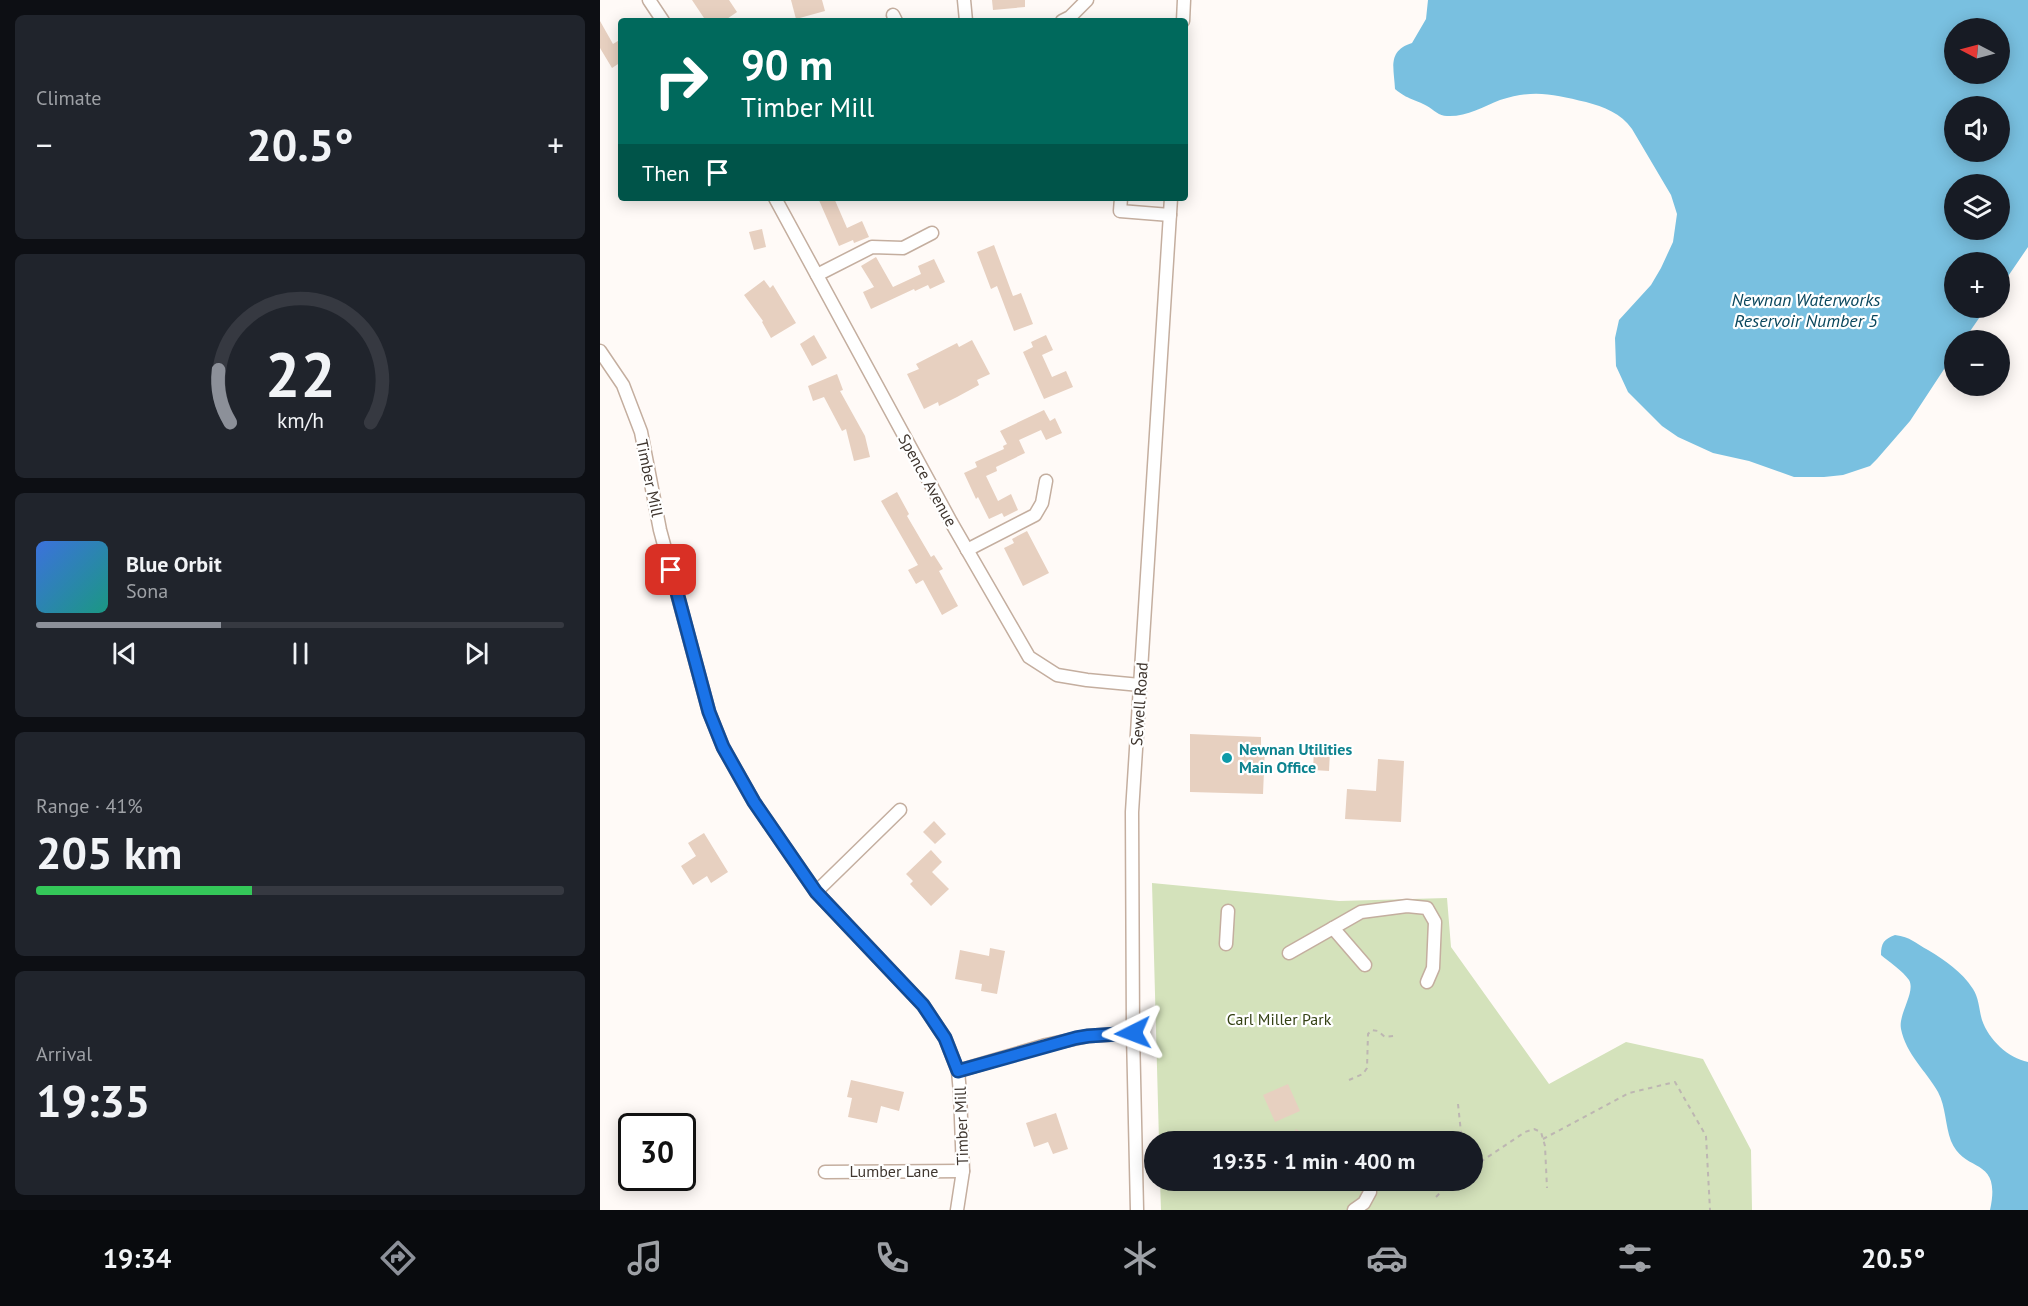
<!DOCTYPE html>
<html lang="en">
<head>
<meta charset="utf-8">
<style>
	body { margin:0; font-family:"PT Sans",sans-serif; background:#20242c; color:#f1f3f6; height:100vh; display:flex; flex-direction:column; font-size:22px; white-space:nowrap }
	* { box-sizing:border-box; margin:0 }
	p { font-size:20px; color:#9ea1a6 }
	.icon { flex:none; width:33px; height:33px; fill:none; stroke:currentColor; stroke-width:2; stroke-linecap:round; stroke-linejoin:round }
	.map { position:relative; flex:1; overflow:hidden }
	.side { display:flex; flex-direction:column; gap:15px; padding:15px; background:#0d0f14; width:600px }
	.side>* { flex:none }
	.top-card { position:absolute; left:18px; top:18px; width:570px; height:183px; border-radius:6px; box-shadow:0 3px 15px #0003; background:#00695c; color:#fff; overflow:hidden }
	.needle { width:39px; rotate:276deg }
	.tools { position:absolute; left:1344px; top:18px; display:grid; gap:12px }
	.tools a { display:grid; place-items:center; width:66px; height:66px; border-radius:50%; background:#171b24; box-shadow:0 3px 15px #0003; font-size:30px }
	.speed { position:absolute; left:18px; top:1113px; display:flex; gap:12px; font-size:30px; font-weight:700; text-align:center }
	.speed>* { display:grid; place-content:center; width:78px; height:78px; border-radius:50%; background:#171b24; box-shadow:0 3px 15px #0003; line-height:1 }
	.speed .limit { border:3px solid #111; border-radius:9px; background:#fff; color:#111 }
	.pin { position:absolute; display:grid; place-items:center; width:51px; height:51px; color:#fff; margin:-26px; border-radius:12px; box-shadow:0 3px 9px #0006 }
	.me { position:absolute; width:66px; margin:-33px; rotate:267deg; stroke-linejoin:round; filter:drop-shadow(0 0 4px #0008) }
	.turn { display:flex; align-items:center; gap:21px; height:126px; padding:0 24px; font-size:27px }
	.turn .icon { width:78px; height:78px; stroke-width:2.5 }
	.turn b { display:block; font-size:42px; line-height:51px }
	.then { display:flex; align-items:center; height:57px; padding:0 24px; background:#0003; gap:12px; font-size:22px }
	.big { font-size:45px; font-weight:700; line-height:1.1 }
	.side .card { flex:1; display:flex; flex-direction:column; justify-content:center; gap:9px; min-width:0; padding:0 21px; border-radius:9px; background:#20242c }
	.side .dial { align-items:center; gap:0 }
	.dial svg { height:156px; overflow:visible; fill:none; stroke:#363941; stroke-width:7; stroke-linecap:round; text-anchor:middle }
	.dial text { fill:#f1f3f6; stroke:none }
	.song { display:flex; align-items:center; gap:18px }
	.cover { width:72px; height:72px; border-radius:9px; background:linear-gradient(135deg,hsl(220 70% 55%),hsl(170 70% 35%)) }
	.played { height:6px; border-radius:3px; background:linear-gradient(90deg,#8c9099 35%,#363941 35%) }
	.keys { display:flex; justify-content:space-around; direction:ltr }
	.heat { display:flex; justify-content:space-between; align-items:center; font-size:33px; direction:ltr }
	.charge { height:9px; border-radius:4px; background:linear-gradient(90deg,#34c759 41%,#363941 0) }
	.trip { position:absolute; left:544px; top:1131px; width:339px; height:60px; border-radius:30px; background:#171b24; box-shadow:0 3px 15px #0003; font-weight:700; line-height:60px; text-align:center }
	.tab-bar { display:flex; height:96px; justify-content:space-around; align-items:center; background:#090b0e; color:#9ea1a6 }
	.tab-bar .icon { width:42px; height:42px }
	.tab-bar .active { color:#8c9099 }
	.tab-bar b { font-size:27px; color:#f1f3f6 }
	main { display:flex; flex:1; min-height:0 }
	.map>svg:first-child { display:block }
</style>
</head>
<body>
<main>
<section class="side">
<div class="card"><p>Climate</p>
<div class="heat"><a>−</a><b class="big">20.5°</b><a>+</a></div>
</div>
<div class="card dial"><svg viewBox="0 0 100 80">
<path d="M14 69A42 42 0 1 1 86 69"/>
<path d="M14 69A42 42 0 0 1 8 42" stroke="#8c9099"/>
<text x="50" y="56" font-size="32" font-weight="700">22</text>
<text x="50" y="72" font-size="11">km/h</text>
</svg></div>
<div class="card">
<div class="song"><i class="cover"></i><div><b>Blue Orbit</b><p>Sona</p></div></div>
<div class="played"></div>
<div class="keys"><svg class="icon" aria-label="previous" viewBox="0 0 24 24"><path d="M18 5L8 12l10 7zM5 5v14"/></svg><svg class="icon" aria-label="pause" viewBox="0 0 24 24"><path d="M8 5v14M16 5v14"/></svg><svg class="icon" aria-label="next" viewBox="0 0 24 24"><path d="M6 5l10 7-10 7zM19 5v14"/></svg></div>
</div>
<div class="card"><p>Range · 41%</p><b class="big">205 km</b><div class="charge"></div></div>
<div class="card"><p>Arrival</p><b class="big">19:35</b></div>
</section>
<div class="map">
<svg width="1428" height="1210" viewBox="0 0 1428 1210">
	<rect width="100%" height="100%" fill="#fffaf7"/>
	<!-- green -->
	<path fill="#d4e2bb" d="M552 883 739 901 847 898 851 947 949 1084 1026 1042 1103 1059 1151 1150 1152 1210H561L560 1181 873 1180V1142L559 1141Z"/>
	<!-- water -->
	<g fill="#79c0e0" fill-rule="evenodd">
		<path d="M828 0H1428V247L1400 288V262H1354V308H1386L1364 340H1354V354L1310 421 1277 459 1270 466 1243 475 1224 477H1194L1149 461 1113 453 1078 437 1062 426 1028 392 1016 366 1015 338 1019 320 1051 285 1061 268 1073 242 1077 214 1071 195 1032 129C1021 113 1004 107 986 102 953 94 933 89 900 100 883 107 866 117 847 116 839 116 834 110 827 106 815 99 808 100 795 89 794 68 787 51 812 43L826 19ZM1354 28H1400V74H1354ZM1354 106H1400V152H1354ZM1354 184H1400V230H1354Z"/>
		<path d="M1295 935C1311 937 1315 943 1328 950 1346 961 1361 971 1373 989 1379 998 1379 1010 1382 1020 1389 1040 1408 1058 1428 1062V1210H1390C1402 1155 1365 1175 1351 1141 1345 1125 1346 1107 1338 1092 1326 1071 1306 1054 1301 1029 1298 1014 1316 992 1309 980 1303 971 1289 962 1281 955 1281 943 1284 939 1295 935Z"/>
	</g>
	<!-- building -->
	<g fill="#e7d0c0">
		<path d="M92 0H129L137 12 124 21H106Z"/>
		<path d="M191 0H222L225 11 196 19Z"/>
		<path d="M392 0H425V7L393 10Z"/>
		<path d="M0 21 13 44 21 39V62L12 68 0 48Z"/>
		<path d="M218 198H234L247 228 262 221 269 237 254 243 253 240 239 246Z"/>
		<path d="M162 229 166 247 154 250 149 232Z"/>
		<path d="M394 245 413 296 421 293 433 324 414 331 397 286 391 289 377 252Z"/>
		<path d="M276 257 293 287 321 274 318 266 334 259 345 282 330 289 328 285 315 291 314 289 271 309 263 292 274 287 261 266Z"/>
		<path d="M164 280 170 288 173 285 196 323 171 338 162 322 163 321 144 295Z"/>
		<path d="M214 335 227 358 212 366 200 344Z"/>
		<path d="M446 335 453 350 442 355 452 377 466 371 473 387 444 399 423 352 433 347 431 342Z"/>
		<path d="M372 340 390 374 377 380 379 385 357 397 339 406 338 402 324 409 307 374 319 369 316 364 357 343 359 347Z"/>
		<path d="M237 374 243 390 240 391 265 436 270 457 254 461 246 429 242 431 224 397 213 401 208 386Z"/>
		<path d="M444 410 450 421 455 418 462 433 446 440 441 430 419 440 425 453 396 467 397 471 386 476 398 501 411 494 418 510 404 517 402 513 389 519 378 497 376 499 364 473 377 467 375 462 404 449 403 446 407 444 400 431Z"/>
		<path d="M297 492 309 514 307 516 331 557 334 555 343 569 339 571 358 606 342 615 323 580 316 584 308 570 318 565 281 501Z"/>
		<path d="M427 531 449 573 423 586 404 548 414 543 412 539Z"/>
		<path d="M590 734 661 737V748H665L663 794 590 792Z"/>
		<path d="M714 749 730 751 729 771 713 770Z"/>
		<path d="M778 759 804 761 801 822 745 819 747 789 776 791Z"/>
		<path d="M334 821 346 834 335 844 323 832Z"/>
		<path d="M104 833 128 872 111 883 107 876 93 885 81 866 96 856 88 843Z"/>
		<path d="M331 850 342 862 332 872 349 889 331 906 310 884 313 881 306 874Z"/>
		<path d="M390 948 405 951 397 994 381 991 382 984 355 979 360 950 389 956Z"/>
		<path d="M251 1080 304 1092 299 1111 281 1106 277 1123 248 1117 252 1098 247 1097Z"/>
		<path d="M688 1084 700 1111 675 1122 663 1095Z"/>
		<path d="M456 1113 468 1149 453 1154 448 1142 434 1147 426 1123Z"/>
		<path d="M696 1129 717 1142H688Z"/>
	</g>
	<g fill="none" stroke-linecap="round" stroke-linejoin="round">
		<!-- minor casing -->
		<g stroke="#c4ae9f" stroke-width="15">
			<g id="minor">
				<path d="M49 0 63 21"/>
				<path d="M364 0 366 21"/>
				<path d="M293 15 296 21"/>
				<path d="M462 21 470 17 487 0"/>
				<path d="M583 21 584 0"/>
				<path d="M175 198 351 522 429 657 457 675 487 680 540 685"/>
				<path d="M521 198 520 211 570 215"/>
				<path d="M217 275 272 247 303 248 332 233"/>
				<path d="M0 351 23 385 41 432 60 530 109 712 123 747 154 802 216 892 323 1005 345 1038 358 1071 360 1093 363 1171 357 1210"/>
				<path d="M367 550 435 515 442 503 446 481"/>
				<path d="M216 892 300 810"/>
				<path d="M626 944 628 911"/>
				<path d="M689 953 733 928"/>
				<path d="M765 965 733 928 761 912 807 906 827 908 835 922 833 968 827 982"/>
				<path d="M358 1071 446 1045 488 1036 533 1033"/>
				<path d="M225 1172 363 1171"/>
				<path d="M537 1210 533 1033 532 812 571 198"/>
				<path d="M754 1210 764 1203 770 1192"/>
			</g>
		</g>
		<!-- path -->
		<g stroke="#bdb6b2" stroke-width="2" stroke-dasharray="4.5 4.5" stroke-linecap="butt">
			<path d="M749 1080 763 1074 767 1068 768 1034 772 1030 778 1031 785 1037 794 1036"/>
			<path d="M858 1104 862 1142"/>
			<path d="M943 1139 1029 1093 1075 1082 1106 1136 1110 1210"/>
			<path d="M873 1167 925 1132 934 1129 941 1132 945 1146 947 1188"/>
			<path d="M836 1197 853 1180"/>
		</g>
		<!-- minor -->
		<use href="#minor" stroke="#fff" stroke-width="12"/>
	</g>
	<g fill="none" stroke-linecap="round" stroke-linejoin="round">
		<!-- route casing -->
		<g stroke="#114b97" stroke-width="15">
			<path id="route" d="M71 570 109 712 123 747 154 802 216 892 323 1005 345 1038 358 1071 476 1038 488 1036 533 1033"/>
		</g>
		<!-- route -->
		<use href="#route" stroke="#1a73e8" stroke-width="10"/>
	</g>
	<!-- markers -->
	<circle fill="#0f9aa8" stroke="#fff" stroke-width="2" cx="627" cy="758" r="6"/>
	<g text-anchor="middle" stroke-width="4.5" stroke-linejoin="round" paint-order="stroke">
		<!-- street labels -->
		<g font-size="16" fill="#3f362f" stroke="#fff">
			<text transform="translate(50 478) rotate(78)" y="6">Timber Mill</text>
			<text transform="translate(328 480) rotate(61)" y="6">Spence Avenue</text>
			<text transform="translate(539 704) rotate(-86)" y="6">Sewell Road</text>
			<text transform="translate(361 1126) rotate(-92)" y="6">Timber Mill</text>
			<text x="294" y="1177">Lumber Lane</text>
		</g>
		<!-- culture labels -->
		<g font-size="16" font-weight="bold" fill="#0d838f" stroke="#fff" text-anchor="start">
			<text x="639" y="755">Newnan Utilities<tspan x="639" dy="18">Main Office</tspan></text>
		</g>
		<!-- park labels -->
		<g font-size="16" fill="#354215" stroke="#fff">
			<text x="679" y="1025">Carl Miller Park</text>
		</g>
		<!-- water labels -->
		<g font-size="18" font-style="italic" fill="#0a475d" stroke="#fff">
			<text x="1206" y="306">Newnan Waterworks<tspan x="1206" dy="21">Reservoir Number 5</tspan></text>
		</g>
	</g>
</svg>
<div class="tools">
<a><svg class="needle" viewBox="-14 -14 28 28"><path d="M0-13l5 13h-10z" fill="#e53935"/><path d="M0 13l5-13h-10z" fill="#9ea1a6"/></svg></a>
<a><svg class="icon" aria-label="sound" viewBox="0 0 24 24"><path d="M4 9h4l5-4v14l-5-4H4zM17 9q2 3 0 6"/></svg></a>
<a><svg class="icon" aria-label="layers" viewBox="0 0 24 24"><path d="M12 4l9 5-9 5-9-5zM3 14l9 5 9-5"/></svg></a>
<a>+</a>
<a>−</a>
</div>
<div class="speed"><div class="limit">30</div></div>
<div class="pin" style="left:71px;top:570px;background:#d93025"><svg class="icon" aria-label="arrive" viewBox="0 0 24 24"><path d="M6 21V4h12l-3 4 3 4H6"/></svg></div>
<svg class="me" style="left:533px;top:1033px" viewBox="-20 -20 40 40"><path d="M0-17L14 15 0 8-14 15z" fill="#1a73e8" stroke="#fff" stroke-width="4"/></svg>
<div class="trip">19:35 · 1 min · 400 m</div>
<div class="top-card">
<div class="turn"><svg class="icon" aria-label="right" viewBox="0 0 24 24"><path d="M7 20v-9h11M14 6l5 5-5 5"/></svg><div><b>90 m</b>Timber Mill</div></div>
<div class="then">Then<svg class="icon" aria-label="arrive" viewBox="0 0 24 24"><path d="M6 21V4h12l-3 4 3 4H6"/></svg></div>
</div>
</div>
</main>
<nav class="tab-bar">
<b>19:34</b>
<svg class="icon active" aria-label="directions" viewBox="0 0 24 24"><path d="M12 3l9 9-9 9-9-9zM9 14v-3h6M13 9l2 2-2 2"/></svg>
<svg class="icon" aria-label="music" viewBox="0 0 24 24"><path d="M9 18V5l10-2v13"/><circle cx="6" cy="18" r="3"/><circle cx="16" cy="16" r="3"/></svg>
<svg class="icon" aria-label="phone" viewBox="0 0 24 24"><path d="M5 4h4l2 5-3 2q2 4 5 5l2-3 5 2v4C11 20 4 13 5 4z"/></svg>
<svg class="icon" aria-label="climate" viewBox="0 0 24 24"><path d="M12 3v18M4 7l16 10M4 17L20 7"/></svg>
<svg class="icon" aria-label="car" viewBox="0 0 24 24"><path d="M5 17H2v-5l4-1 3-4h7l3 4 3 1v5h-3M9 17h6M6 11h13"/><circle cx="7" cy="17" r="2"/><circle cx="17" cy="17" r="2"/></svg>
<svg class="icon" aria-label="filters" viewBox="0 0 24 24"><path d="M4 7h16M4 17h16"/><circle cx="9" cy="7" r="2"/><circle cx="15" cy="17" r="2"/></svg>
<b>20.5°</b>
</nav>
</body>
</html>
